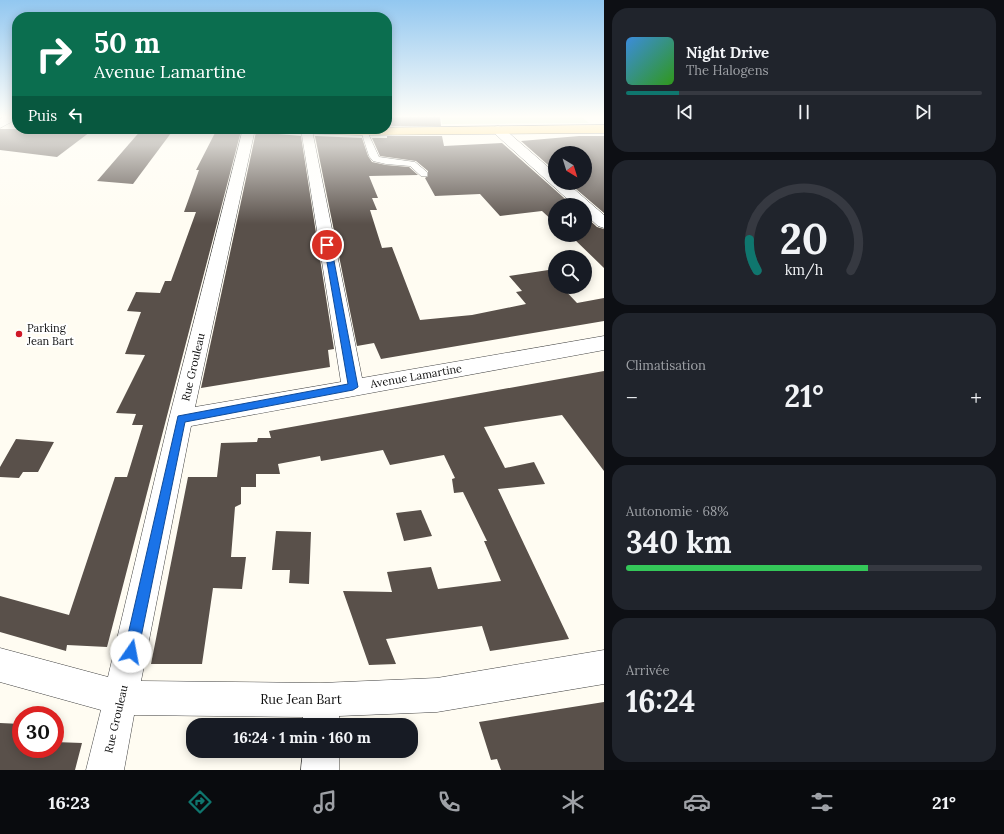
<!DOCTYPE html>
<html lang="fr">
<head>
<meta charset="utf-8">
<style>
	body { margin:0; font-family:Lora,serif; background:#20242c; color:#f1f3f6; height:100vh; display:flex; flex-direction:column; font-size:15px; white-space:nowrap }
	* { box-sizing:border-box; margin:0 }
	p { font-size:13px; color:#9ea1a6 }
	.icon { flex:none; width:22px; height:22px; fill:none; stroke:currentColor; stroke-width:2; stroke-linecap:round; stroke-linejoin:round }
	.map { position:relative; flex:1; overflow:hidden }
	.side { display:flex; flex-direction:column; gap:8px; padding:8px; background:#0d0f14; width:400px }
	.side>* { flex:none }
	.banner { position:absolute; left:12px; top:12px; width:380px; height:122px; border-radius:16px; box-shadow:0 2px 10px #0003; background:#0b6e4f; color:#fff; overflow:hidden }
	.needle { width:26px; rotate:142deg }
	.buttons { position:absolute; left:548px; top:146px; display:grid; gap:8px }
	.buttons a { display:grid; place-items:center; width:44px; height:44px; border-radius:50%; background:#171b24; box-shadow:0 2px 10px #0003; font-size:20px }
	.speed { position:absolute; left:12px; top:706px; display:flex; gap:8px; font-size:20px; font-weight:700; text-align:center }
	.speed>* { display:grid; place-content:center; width:52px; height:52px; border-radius:50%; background:#171b24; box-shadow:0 2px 10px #0003; line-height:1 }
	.speed .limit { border:6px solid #d22; background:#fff; color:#111 }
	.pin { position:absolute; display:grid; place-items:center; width:34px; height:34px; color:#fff; margin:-17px; border:2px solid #fff; border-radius:50%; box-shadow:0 1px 4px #0007 }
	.me { position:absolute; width:44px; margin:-22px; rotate:12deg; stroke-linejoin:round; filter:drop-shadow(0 0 3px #0008) }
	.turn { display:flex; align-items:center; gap:14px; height:84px; padding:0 16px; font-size:18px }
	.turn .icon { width:52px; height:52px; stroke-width:2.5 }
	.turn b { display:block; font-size:28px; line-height:34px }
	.then { display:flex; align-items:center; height:38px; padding:0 16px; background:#0003; gap:8px; font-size:15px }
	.big { font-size:30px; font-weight:800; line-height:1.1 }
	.side .card { flex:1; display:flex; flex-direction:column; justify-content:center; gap:6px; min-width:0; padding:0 14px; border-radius:16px; background:#20242c }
	.side .dial { align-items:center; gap:0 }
	.dial svg { height:104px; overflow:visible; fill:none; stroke:#363941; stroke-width:7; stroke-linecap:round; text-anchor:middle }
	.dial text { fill:#f1f3f6; stroke:none }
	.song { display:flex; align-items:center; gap:12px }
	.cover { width:48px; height:48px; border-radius:6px; background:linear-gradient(135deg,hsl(210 70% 55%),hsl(110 70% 35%)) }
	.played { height:4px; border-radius:2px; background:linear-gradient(90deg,#0f766e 15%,#363941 15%) }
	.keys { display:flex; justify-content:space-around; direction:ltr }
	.heat { display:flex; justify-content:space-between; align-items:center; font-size:22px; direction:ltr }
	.charge { height:6px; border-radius:3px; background:linear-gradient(90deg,#34c759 68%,#363941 0) }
	.trip { position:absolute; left:186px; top:718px; width:232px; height:40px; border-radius:16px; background:#171b24; box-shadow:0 2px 10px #0003; font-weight:800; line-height:40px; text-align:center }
	.dock { display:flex; height:64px; justify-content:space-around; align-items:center; background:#090b0e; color:#9ea1a6 }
	.dock .icon { width:28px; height:28px }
	.dock .selected { color:#0f766e }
	.dock b { font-size:18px; color:#f1f3f6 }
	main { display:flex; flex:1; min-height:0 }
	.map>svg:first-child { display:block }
</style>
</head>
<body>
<main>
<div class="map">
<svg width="604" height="770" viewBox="0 0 604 770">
	<rect width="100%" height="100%" fill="#fffcf2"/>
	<!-- green -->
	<path fill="#d5eeb6" d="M441 116H581L589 123 442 124Z"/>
	<!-- building -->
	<g fill="#59504a">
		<path d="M387 116H440L441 126H387Z"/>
		<path d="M0 129H94L57 157 0 150Z"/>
		<path d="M142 129H174L133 184 97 181Z"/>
		<path d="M217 129 241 131 107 647 67 645 66 651 0 632V596L69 615 115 477H127L143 425H132L136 414 116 413 145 355 125 354 141 312 127 311 136 292 160 293 165 281H171L196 212H184L199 170H196Z"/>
		<path d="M256 132 301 136 334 349 328 350 330 367 201 388Z"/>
		<path d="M315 136 362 138 368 156 372 162 386 165 409 167 418 175 369 176 378 198H372L377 210H370L382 248 392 247 420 320 472 315 526 304 516 292 522 291 509 276 555 269V287H562L577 303 604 298V321L381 359 374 343 357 346Z"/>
		<path d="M387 136H442L444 146 502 143 572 205H555V223L542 211 500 216 480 194 435 196 425 178 428 176V171L416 161 380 156 372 138H387Z"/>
		<path d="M579 136H604V213L569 183H585V153H555V171L521 141Z"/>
		<path d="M585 216 597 227 604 229V268L570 235H585Z"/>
		<path d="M604 371V471L562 415 484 427 505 468 534 462 545 484 498 489 569 639 490 651 482 626 386 639 396 664 369 665 343 591 392 592 387 572 431 567 438 589 501 581 484 541H487L463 492 454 493 452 479 455 478 444 455 390 465 383 450 321 461 320 456 278 464 280 474H256V487H241V504L235 507 231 557H246L242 589 213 588 202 664H151L188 477H217L221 443 257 442 258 438H271L269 431Z"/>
		<path d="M16 439 54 442 38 472H23L19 478 0 477V467Z"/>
		<path d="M421 510 432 536 404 541 396 513Z"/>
		<path d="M276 531 311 532 309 584 289 583 290 570H272Z"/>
		<path d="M604 702V770H501L497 759 491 760 479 722Z"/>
		<path d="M0 723 21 724V749H55V742L82 743 75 770H0Z"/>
	</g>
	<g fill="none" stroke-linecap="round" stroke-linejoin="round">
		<!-- lane casing -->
		<g stroke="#424242" stroke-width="1">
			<path id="lane" d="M364 129 367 131 379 157 415 162 427 172V176H421L410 166 386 164 373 161 369 156 361 131Z"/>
		</g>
		<!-- street casing -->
		<g stroke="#424242" stroke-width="1">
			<g id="street">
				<path d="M5 116H17V119L0 128V119Z"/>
				<path d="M498 126 502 127 555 173V183H567L604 215V228L598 226 585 214V205H574L494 133 492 130 494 127Z"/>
				<path d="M243 129H255L195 407 341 382 301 129 312 130 362 378 604 336V350L191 426 141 681 321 683 437 678 604 650V684L437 712 339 716V725H303V717L134 715 124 770H86L101 710 0 682V648L108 677 169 419Z"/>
				<path d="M303 751H339V770H301Z"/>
			</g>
		</g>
		<!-- primary casing -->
		<g stroke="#202020" stroke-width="1">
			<path id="primary" d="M604 125V133L360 135 288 133 282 129Z"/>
		</g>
		<!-- lane -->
		<use href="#lane" fill="#fff" fill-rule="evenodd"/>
		<!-- street -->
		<use href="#street" fill="#fff" fill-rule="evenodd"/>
		<!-- primary -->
		<use href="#primary" fill="#ffd362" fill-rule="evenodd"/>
	</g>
	<!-- sky -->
	<linearGradient id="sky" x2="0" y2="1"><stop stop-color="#92c7f0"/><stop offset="0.52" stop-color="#fffef9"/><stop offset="1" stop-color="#fffef9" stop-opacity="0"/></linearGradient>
	<rect width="604" height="224" fill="url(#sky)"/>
	<!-- route -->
	<path fill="#1a73e8" stroke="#114b97" d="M327 243 331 245 358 387 353 390 185 422 138 652 136 657 131 659 126 657 124 652 178 416 348 384 324 245Z"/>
	<!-- markers -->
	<circle fill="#cf1827" stroke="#fff" stroke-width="1.5" cx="19" cy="334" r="4"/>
	<g text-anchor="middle" stroke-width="4" stroke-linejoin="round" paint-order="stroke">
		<!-- poi labels -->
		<g font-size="11" fill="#0f0f0f" stroke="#fff" text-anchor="start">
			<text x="27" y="332">Parking<tspan x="27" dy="13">Jean Bart</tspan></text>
		</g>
		<!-- street labels -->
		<g font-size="11" fill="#0f0f0f" stroke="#fff">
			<text transform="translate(193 367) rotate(-77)" y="4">Rue Grouleau</text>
			<text transform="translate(416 376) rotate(-10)" y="4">Avenue Lamartine</text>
			<text transform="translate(116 719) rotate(-77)" y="4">Rue Grouleau</text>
		</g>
		<!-- near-street labels -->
		<g font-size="13" fill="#0f0f0f" stroke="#fff">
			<text x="301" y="704">Rue Jean Bart</text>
		</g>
	</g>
</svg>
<div class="buttons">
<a><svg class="needle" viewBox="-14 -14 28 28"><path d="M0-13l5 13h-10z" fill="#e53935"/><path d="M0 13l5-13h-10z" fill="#9ea1a6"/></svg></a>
<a><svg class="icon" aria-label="sound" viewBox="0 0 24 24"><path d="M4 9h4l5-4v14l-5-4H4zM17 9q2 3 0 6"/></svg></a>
<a><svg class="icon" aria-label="search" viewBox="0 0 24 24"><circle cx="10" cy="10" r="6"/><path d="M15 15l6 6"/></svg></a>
</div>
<div class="speed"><div class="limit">30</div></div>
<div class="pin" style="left:327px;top:245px;background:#d93025"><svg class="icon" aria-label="arrive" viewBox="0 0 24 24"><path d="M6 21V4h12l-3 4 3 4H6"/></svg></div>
<svg class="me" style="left:131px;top:652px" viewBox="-20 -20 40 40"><circle r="19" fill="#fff"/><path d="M0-13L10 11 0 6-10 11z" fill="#1a73e8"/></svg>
<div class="trip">16:24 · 1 min · 160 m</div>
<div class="banner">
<div class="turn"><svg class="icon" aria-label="right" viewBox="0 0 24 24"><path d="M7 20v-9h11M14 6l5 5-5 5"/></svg><div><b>50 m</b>Avenue Lamartine</div></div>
<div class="then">Puis<svg class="icon" aria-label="left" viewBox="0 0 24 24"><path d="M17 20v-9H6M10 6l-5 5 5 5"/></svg></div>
</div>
</div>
<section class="side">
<div class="card">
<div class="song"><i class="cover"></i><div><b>Night Drive</b><p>The Halogens</p></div></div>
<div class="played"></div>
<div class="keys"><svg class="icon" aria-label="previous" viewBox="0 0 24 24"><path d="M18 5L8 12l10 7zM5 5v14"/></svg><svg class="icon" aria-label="pause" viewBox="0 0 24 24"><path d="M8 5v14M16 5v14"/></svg><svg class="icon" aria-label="next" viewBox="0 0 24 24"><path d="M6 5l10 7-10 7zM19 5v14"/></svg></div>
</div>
<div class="card dial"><svg viewBox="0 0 100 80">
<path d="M14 69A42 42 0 1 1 86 69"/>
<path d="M14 69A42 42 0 0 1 8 45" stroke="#0f766e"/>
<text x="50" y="56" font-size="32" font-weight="700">20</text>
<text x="50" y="72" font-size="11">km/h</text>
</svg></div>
<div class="card"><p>Climatisation</p>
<div class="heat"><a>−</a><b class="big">21°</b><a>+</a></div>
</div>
<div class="card"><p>Autonomie · 68%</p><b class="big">340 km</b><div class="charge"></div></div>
<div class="card"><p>Arrivée</p><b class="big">16:24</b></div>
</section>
</main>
<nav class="dock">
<b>16:23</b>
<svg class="icon selected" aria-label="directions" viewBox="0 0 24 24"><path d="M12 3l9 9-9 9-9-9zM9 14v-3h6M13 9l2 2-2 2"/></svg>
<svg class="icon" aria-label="music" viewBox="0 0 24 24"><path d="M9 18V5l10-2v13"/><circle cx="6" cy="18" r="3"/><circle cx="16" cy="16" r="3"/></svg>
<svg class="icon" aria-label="phone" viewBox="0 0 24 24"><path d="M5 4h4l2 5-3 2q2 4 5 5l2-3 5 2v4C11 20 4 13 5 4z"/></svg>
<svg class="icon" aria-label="climate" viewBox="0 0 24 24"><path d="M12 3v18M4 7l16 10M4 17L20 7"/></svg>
<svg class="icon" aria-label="car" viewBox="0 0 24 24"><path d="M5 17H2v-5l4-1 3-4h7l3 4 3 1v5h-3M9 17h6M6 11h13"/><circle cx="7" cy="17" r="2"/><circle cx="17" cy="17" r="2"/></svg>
<svg class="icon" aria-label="filters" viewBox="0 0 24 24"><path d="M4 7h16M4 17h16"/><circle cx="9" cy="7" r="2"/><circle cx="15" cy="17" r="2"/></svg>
<b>21°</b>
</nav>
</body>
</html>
